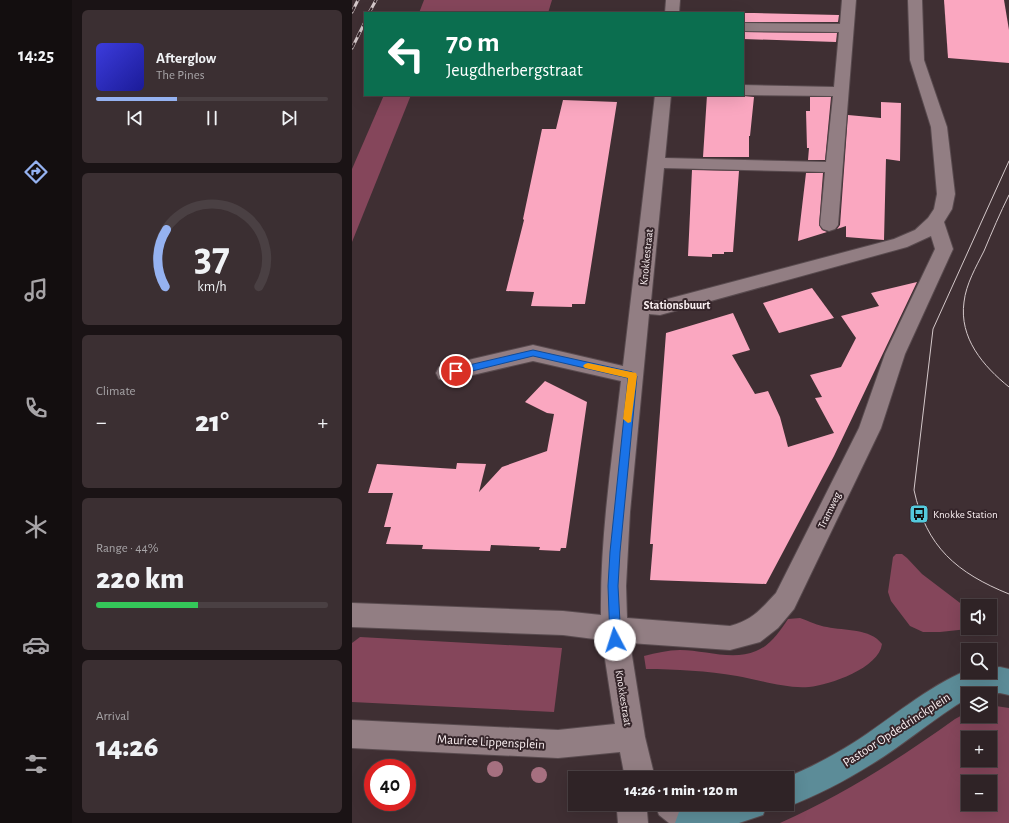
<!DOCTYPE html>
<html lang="en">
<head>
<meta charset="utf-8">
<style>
	body { margin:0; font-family:"Alegreya Sans",sans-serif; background:#3b2f32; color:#f1f3f6; height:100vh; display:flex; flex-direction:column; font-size:15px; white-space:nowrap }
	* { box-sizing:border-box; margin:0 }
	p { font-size:13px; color:#a7a4a7 }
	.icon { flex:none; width:22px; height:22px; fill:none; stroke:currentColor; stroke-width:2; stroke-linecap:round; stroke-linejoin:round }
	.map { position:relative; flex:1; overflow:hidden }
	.sheet { display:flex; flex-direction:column; gap:10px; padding:10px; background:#1a1315; width:280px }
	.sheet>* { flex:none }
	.top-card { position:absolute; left:12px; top:12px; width:380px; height:84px; border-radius:0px; box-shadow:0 4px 16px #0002,0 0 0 1px #4a4043; background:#0b6e4f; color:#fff; overflow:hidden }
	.controls { position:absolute; left:609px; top:599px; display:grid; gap:8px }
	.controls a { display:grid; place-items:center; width:36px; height:36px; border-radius:0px; background:#2f2326; box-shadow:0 4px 16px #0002,0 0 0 1px #4a4043; font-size:20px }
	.speed { position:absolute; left:12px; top:759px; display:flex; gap:8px; font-size:20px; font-weight:700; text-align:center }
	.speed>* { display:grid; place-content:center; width:52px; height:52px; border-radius:50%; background:#2f2326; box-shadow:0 4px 16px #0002,0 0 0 1px #4a4043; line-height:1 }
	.speed .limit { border:6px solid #d22; background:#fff; color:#111 }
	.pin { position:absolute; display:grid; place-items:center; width:34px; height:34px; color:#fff; margin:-17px; border:2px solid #fff; border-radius:50%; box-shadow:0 1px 4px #0007 }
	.me { position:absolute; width:44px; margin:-22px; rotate:355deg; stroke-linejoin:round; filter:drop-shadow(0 0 3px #0008) }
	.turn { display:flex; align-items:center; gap:14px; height:84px; padding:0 16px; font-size:18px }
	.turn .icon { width:52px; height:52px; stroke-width:2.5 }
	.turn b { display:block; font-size:28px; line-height:34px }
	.big { font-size:30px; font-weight:800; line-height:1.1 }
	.sheet .tile { flex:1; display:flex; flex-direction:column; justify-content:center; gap:6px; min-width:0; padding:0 14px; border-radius:6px; background:#3b2f32 }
	.sheet .dial { align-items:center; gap:0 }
	.dial svg { height:104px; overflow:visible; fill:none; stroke:#4a4043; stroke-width:7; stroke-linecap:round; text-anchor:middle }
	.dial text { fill:#f1f3f6; stroke:none }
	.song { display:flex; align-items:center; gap:12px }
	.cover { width:48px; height:48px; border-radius:6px; background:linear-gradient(135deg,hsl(240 70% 55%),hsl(240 70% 35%)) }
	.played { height:4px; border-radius:2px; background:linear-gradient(90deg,#95b2f1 35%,#4a4043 35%) }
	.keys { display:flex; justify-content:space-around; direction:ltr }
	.heat { display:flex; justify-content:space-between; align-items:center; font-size:22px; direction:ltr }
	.charge { height:6px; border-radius:3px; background:linear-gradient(90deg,#34c759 44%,#4a4043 0) }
	.trip { position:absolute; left:216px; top:771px; width:226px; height:40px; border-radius:0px; background:#2f2326; box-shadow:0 4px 16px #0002,0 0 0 1px #4a4043; font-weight:800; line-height:40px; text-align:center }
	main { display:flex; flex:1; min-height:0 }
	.menu { display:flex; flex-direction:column; width:72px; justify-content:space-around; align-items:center; background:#130e0f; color:#a7a4a7 }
	.menu .icon { width:28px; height:28px }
	.menu .on { color:#95b2f1 }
	.menu b { font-size:18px; color:#f1f3f6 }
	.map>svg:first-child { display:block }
</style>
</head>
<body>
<main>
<nav class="menu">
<b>14:25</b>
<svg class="icon on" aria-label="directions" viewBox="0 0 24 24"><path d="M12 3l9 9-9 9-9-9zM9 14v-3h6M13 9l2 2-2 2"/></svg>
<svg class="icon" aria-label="music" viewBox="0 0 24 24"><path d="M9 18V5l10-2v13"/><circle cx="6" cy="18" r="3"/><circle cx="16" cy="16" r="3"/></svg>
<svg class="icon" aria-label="phone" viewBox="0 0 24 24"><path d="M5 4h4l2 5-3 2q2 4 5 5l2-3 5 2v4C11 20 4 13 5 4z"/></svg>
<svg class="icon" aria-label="climate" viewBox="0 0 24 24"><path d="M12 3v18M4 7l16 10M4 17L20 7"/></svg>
<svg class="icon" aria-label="car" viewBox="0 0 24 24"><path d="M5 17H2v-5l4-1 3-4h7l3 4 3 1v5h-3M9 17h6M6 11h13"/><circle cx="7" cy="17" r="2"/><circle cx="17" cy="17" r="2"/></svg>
<svg class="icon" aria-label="filters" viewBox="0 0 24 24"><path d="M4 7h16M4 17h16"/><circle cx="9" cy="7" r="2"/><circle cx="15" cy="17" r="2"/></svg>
</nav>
<section class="sheet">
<div class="tile">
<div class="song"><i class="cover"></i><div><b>Afterglow</b><p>The Pines</p></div></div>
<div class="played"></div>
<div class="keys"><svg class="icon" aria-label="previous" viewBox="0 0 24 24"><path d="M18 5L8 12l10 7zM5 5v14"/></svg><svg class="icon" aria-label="pause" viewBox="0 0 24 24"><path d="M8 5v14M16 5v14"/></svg><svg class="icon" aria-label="next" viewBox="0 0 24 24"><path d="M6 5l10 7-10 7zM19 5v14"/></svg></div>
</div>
<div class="tile dial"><svg viewBox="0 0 100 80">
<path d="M14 69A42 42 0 1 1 86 69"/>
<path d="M14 69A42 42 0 0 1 15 25" stroke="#95b2f1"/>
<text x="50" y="56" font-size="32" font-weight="700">37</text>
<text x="50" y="72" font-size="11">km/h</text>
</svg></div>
<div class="tile"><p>Climate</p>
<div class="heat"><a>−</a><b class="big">21°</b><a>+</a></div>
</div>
<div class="tile"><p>Range · 44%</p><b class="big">220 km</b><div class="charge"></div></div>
<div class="tile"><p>Arrival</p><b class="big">14:26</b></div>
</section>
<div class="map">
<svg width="657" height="823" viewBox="0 0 657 823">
	<rect width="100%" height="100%" fill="#3f2f33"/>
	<!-- green -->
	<g fill="#85465b" fill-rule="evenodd">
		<path d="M72 0H200L196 13H67Z"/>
		<path d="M32 95H59L0 242V169Z"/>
		<path d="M544 554H550L555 558 570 574 616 609V628H625L588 632H571L558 626 539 601 536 592 541 557Z"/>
		<path d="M448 618C457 621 466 626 475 627 493 631 518 628 530 644 527 668 478 685 457 687 434 689 408 680 385 676 355 671 324 669 294 669L292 656C304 653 316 650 328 650 352 650 381 661 404 651 418 646 428 631 436 619Z"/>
		<path d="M8 637 210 648 202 712 0 702V643Z"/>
		<path d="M644 706 657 708V823H428C491 795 547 759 603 719L616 712V716H638V707ZM616 738H638V760H616ZM616 782H638V804H616Z"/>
	</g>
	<!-- building -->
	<g fill="#faa7c0">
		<path d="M592 0H652L657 30V63L596 58Z"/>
		<path d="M391 13H402L487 15 486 22H391Z"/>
		<path d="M391 32 485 33 484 42 391 39Z"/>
		<path d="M355 95H390L391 96 402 97 398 136H397V157H351Z"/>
		<path d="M458 97H479L473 160H456L457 148H455L454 111H458Z"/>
		<path d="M211 100 265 102 233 304H220V307L179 306 182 292 154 291 172 220 171 219 190 129H204Z"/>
		<path d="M529 102 549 103 548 161 534 159 532 240 494 237V226L485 229 488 225 496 115 529 118Z"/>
		<path d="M340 170 387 171 381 252H372V254H360V257L336 256Z"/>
		<path d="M454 173H471L467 225 470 230 475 232 446 241Z"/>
		<path d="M565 282 482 456 414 584 298 580 301 544H298L314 333 381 313 398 350 380 355 403 394 416 391 428 417 436 447 482 433 463 398 470 397 458 375 489 367 504 338 489 316 527 306 519 293Z"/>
		<path d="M460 288 482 318 427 333 411 303Z"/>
		<path d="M193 381 235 402 214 548H209L208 551 187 550 188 547 139 545 138 551 70 549 71 545 34 544 39 527H32L41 493H16L25 464 104 469 105 463 134 464 127 492 150 467 195 451 202 414 195 413 173 402Z"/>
	</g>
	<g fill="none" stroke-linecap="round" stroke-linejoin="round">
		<!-- minor casing -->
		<g stroke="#594b4f" stroke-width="2">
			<g id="minor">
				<path d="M314 0H328L327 13H313Z"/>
				<path d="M490 0H504L486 225 483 229 477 231 471 229 468 225 473 172 312 168 299 301H308L542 239 563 230 576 218 582 209 585 194 579 127 558 60 556 0H570L572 60 595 127 603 194 600 209 592 222 601 249 553 354 529 428 442 609 426 628 408 642 378 650 278 643 293 737 303 778H273L268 752 206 758 0 748V720L206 730 263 724 250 640 211 635 0 627V603L211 611 249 615C248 537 260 459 269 381L181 361 95 381 87 379 84 373 87 367 95 365 181 345 271 366 303 95H319L313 158 474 162 481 96 391 95V85L482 87 487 32 391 31V23L488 24ZM579 236 583 249 533 354 507 428 424 593C409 609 401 620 378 626L275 618 274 586 278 512 297 314 308 315 555 247Z"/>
				<path d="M267 804H297L295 811 296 823H266L265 811Z"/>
				<path d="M303 804H340L350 812 354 823H317L307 815Z"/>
			</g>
		</g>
		<!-- major casing -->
		<g stroke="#594b4f" stroke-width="2">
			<g id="major">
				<path d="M648 667 657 669V695L648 693 616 694V698C582 718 553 744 520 764 493 781 464 796 435 807L428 804H435V778H433C456 769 480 756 501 743 539 719 574 687 616 670V672H638V668Z"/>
				<path d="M351 804H415L411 815 387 823H323L327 812Z"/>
			</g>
		</g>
		<!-- minor -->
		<use href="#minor" fill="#927e83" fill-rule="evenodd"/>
		<!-- major -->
		<use href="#major" fill="#5c8c98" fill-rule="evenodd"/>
		<!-- tram -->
		<g stroke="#d4c8ca" stroke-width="1">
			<path d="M657 161 581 329 562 490C574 547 605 573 657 594"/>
			<path d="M657 195C648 213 640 232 632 251 624 267 614 284 612 302 607 338 631 366 657 387"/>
		</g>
		<!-- rail casing -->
		<g stroke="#d4c8ca" stroke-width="3">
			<g id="rail">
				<path d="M0 12 6 0"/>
				<path d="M17 13 24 0"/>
				<path d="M0 48 13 22"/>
			</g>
		</g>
		<!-- rail -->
		<use href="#rail" stroke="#35252a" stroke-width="2" stroke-dasharray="6" stroke-linecap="butt"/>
	</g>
	<!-- trees -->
	<g fill="#a67080">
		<circle cx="143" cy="769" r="8"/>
		<circle cx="187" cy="775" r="8"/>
	</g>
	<!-- route -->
	<path fill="#1a73e8" stroke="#114b97" d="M181 350 280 372 285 376 268 552 266 586 269 640 267 644 263 645 260 644 258 640 256 586 258 552 276 378 181 356 104 375 99 371 104 368Z"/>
	<!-- slow -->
	<path fill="#f59e0b" d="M236 363 284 373 285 376 279 422 276 423 271 419 276 378 233 368 231 366 233 364Z"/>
	<!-- icons -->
	<defs>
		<g id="bus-square" transform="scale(1)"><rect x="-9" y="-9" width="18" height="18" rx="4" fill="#54cadd" stroke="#35252a"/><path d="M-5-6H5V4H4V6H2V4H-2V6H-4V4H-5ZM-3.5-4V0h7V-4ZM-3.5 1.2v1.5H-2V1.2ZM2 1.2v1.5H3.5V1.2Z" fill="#111"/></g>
	</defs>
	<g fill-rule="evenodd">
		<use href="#bus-square" x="567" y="514"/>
	</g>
	<g text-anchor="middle" stroke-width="4" stroke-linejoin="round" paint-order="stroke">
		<!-- street labels -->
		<g font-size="11" fill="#fbf0f2" stroke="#35252a">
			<text transform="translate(294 257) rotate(-84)" y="4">Knokkestraat</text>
			<text transform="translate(477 510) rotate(-64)" y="4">Tramweg</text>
			<text transform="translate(272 698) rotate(81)" y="4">Knokkestraat</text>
		</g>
		<!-- poi labels -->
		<g font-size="11" fill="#fbf0f2" stroke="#35252a" text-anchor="start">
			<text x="581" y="518">Knokke Station</text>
		</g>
		<!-- neighbourhood labels -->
		<g font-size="12" font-weight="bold" fill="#fbf0f2" stroke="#35252a">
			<text x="325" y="309">Stationsbuurt</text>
		</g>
		<!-- near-street labels -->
		<g font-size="13" fill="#fbf0f2" stroke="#35252a">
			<text transform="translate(544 729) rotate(-33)" y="5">Pastoor Opdedrinckplein</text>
			<text transform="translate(139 741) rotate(3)" y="5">Maurice Lippensplein</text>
		</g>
	</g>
</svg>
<div class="controls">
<a><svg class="icon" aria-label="sound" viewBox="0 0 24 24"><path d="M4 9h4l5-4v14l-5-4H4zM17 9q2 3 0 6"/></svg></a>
<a><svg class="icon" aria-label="search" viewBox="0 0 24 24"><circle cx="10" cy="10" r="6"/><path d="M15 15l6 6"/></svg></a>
<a><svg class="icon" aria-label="layers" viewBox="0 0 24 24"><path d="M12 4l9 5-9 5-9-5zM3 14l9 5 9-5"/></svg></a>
<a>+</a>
<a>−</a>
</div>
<div class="speed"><div class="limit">40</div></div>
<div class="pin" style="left:104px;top:371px;background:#d93025"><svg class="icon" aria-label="arrive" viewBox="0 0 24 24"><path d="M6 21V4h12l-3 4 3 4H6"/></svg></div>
<svg class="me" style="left:263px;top:640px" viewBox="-20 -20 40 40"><circle r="19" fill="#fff"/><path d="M0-13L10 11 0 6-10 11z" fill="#1a73e8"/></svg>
<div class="trip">14:26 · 1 min · 120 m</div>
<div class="top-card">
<div class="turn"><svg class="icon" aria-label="left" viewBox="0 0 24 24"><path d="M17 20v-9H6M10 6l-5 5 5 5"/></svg><div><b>70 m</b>Jeugdherbergstraat</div></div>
</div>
</div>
</main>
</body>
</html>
